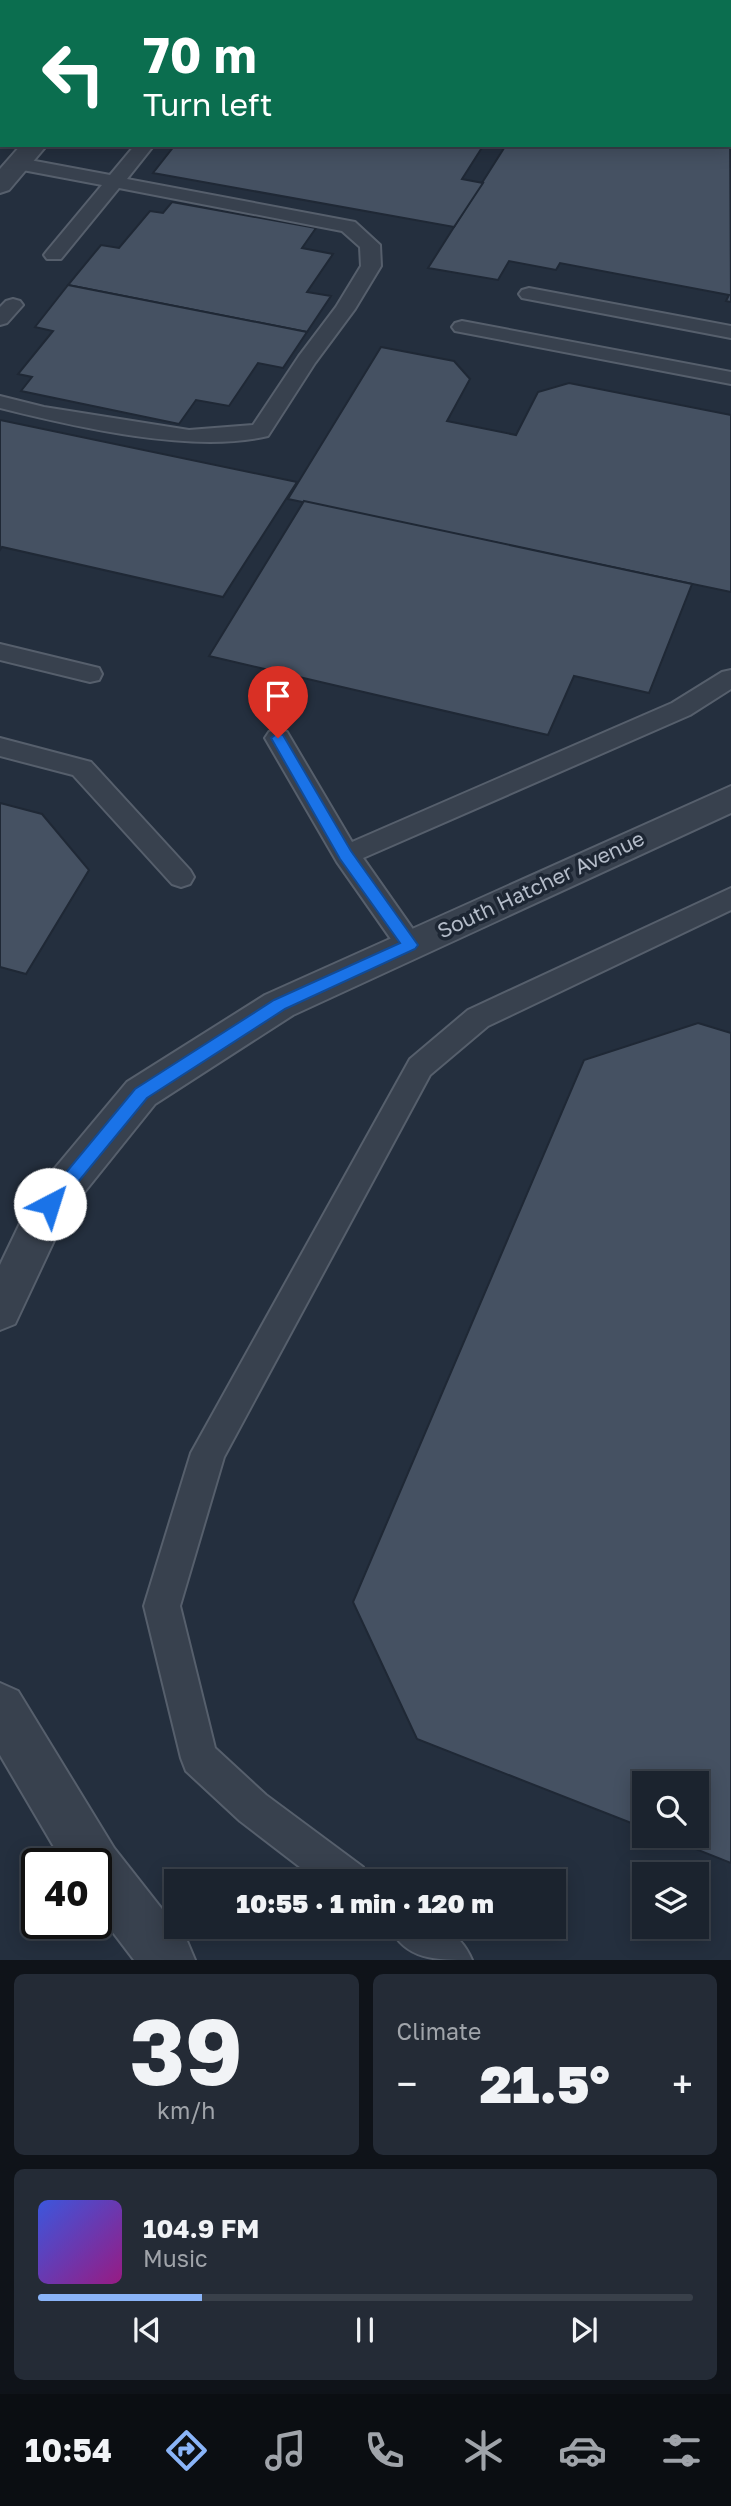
<!DOCTYPE html>
<html lang="en">
<head>
<meta charset="utf-8">
<style>
	body { margin:0; font-family:"Golos Text",sans-serif; background:#242b36; color:#f1f3f6; height:100vh; display:flex; flex-direction:column; font-size:26px; white-space:nowrap }
	* { box-sizing:border-box; margin:0 }
	p { font-size:23px; color:#a0a4aa }
	.icon { flex:none; width:38px; height:38px; fill:none; stroke:currentColor; stroke-width:2; stroke-linecap:round; stroke-linejoin:round }
	.map { position:relative; height:1960px; overflow:hidden }
	.side { display:flex; flex-direction:column; gap:14px; padding:14px; background:#0f1319; flex:1 }
	.side>* { flex:none }
	.guide { position:absolute; left:0px; top:0px; width:732px; height:147px; box-shadow:0 4px 18px #0003,0 0 0 2px #39404a; background:#0b6e4f; color:#fff; overflow:hidden }
	.tools { position:absolute; left:632px; top:1771px; display:grid; gap:14px }
	.tools a { display:grid; place-items:center; width:77px; height:77px; border-radius:0px; background:#1b232e; box-shadow:0 4px 18px #0003,0 0 0 2px #39404a; font-size:35px }
	.speed { position:absolute; left:21px; top:1848px; display:flex; gap:14px; font-size:35px; font-weight:700; text-align:center }
	.speed>* { display:grid; place-content:center; width:91px; height:91px; border-radius:50%; background:#1b232e; box-shadow:0 4px 18px #0003,0 0 0 2px #39404a; line-height:1 }
	.speed .limit { border:4px solid #111; border-radius:10px; background:#fff; color:#111 }
	.pin { position:absolute; display:grid; place-items:center; width:60px; height:60px; color:#fff; margin:-72px -30px; border-radius:50% 50% 50% 0; rotate:-45deg; box-shadow:0 0 7px #0007 }
	.pin .icon { rotate:45deg }
	.me { position:absolute; width:77px; margin:-38px; rotate:40deg; stroke-linejoin:round; filter:drop-shadow(0 0 5px #0008) }
	.turn { display:flex; align-items:center; gap:24px; height:147px; padding:0 28px; font-size:32px }
	.turn .icon { width:91px; height:91px; stroke-width:2.5 }
	.turn b { display:block; font-size:49px; line-height:60px }
	.big { font-size:52px; font-weight:800; line-height:1.1 }
	.side .tile { flex:1; display:flex; flex-direction:column; justify-content:center; gap:10px; min-width:0; padding:0 24px; border-radius:10px; background:#242b36 }
	.side .dial { align-items:center; gap:0 }
	.dial b { font-size:91px; line-height:1 }
	.song { display:flex; align-items:center; gap:21px }
	.cover { width:84px; height:84px; border-radius:10px; background:linear-gradient(135deg,hsl(230 70% 55%),hsl(310 70% 35%)) }
	.played { height:7px; border-radius:4px; background:linear-gradient(90deg,#8ab4f8 25%,#39404a 25%) }
	.keys { display:flex; justify-content:space-around; direction:ltr }
	.heat { display:flex; justify-content:space-between; align-items:center; font-size:38px; direction:ltr }
	.side .tiles { flex:1; display:grid; gap:14px; grid-template-columns:1fr 1fr }
	.tile:last-child { grid-column:span 2 }
	.trip { position:absolute; left:164px; top:1869px; width:402px; height:70px; border-radius:0px; background:#1b232e; box-shadow:0 4px 18px #0003,0 0 0 2px #39404a; font-weight:800; line-height:70px; text-align:center }
	.tab-bar { display:flex; height:112px; justify-content:space-around; align-items:center; background:#0b0e12; color:#a0a4aa }
	.tab-bar .icon { width:49px; height:49px }
	.tab-bar .on { color:#8ab4f8 }
	.tab-bar b { font-size:32px; color:#f1f3f6 }
	.map>svg:first-child { display:block }
</style>
</head>
<body>
<div class="map">
<svg width="731" height="1960" viewBox="0 0 731 1960">
	<rect width="100%" height="100%" fill="#242f3e"/>
	<!-- building -->
	<g fill="#455162" stroke="#1f2835" stroke-width="2">
		<path d="M730 129 731 302 726 301 729 295 560 263 556 270 509 261 498 280 428 268 506 145H730Z"/>
		<path d="M175 145H476L483 146 462 179 483 183 454 227 153 173Z"/>
		<path d="M172 202 316 228 302 248 333 254 307 292 331 296 307 332 68 285 101 245 119 248 150 211 163 213Z"/>
		<path d="M68 285 307 332 283 368 258 363 229 406 196 400 179 424 21 391 32 377 18 374 53 331 35 327Z"/>
		<path d="M381 347 454 361 470 379 447 421 516 435 538 392 569 383 731 415V592L288 499Z"/>
		<path d="M0 420 297 482 223 597 2 547 0 550Z"/>
		<path d="M304 501 692 584 649 693 574 676 548 735 209 656Z"/>
		<path d="M0 803 42 814 89 870 26 974 0 967Z"/>
		<path d="M698 1023 731 1033V1863L663 1836H696V1783H644V1828L417 1739 353 1602 584 1060Z"/>
	</g>
	<g fill="none" stroke-linecap="round" stroke-linejoin="round">
		<!-- service casing -->
		<g stroke="#565f6c" stroke-width="4">
			<g id="service">
				<path d="M50 0H67L49 2Z"/>
				<path d="M156 0H172L155 2Z"/>
				<rect x="730" y="98" width="1" height="10"/>
				<path d="M135 145H154L127 179 355 222 380 245 381 266 355 309 315 363 268 436C192 454 76 427 0 408V396L44 407 189 430 253 425 299 356 336 307 361 266 360 247 342 231 119 188 61 259H47L44 255 47 251 102 185 12 168 10 164 12 160 19 158 110 175Z"/>
				<path d="M529 288 731 326V338L522 298 519 294 522 290Z"/>
				<path d="M13 299 20 301 23 305 7 323 0 325V307L6 301Z"/>
				<path d="M462 321 731 372V384L455 331 452 327 455 323Z"/>
				<path d="M0 644 99 668 102 674 99 680 90 682 0 660Z"/>
				<path d="M731 670V689L690 715 363 858 424 945 420 952 410 955 400 952 337 862 265 738 269 732 278 729 287 732 352 842 672 703 722 672Z"/>
				<path d="M0 738 91 762 190 870 194 877 190 884 181 887 172 884 73 775 0 756Z"/>
				<path d="M731 888V910L488 1026 430 1075 224 1457 180 1606 215 1748 266 1795 363 1867 368 1881H318L240 1821 186 1771 181 1758 144 1606 191 1453 410 1059 468 1010Z"/>
				<path d="M390 1927C426 1927 455 1920 472 1960 436 1960 405 1960 390 1927Z"/>
			</g>
		</g>
		<!-- minor casing -->
		<g stroke="#565f6c" stroke-width="4">
			<path id="minor" d="M21 145H47L9 190 0 193V169Z"/>
		</g>
		<!-- tertiary casing -->
		<g stroke="#565f6c" stroke-width="4">
			<g id="tertiary">
				<path d="M0 0H11L12 2H2L0 11Z"/>
				<rect x="730" y="46" width="1" height="14"/>
				<path d="M731 786V813L293 1015 155 1104 66 1215 15 1324 0 1330V1265L35 1192 127 1082 265 995Z"/>
				<path d="M0 1683 18 1691 114 1848 187 1941 195 1960H134L96 1910V1864H64L0 1755Z"/>
			</g>
		</g>
		<!-- service -->
		<use href="#service" fill="#38414e" fill-rule="evenodd"/>
		<!-- minor -->
		<use href="#minor" fill="#38414e" fill-rule="evenodd"/>
		<!-- tertiary -->
		<use href="#tertiary" fill="#38414e" fill-rule="evenodd"/>
	</g>
	<!-- route -->
	<path fill="#1a73e8" stroke="#114b97" stroke-width="2" d="M278 733 283 735 351 851 418 945 415 949 285 1009 147 1098 56 1209H44L41 1204 44 1199 135 1089 274 1000 400 943 340 859 271 738Z"/>
	<g text-anchor="middle" stroke-width="7" stroke-linejoin="round" paint-order="stroke">
		<!-- street labels -->
		<g font-size="21" fill="#b4bcc9" stroke="#1d2633">
			<text transform="translate(541 885) rotate(-25)" y="7">South Hatcher Avenue</text>
		</g>
	</g>
</svg>
<div class="tools">
<a><svg class="icon" aria-label="search" viewBox="0 0 24 24"><circle cx="10" cy="10" r="6"/><path d="M15 15l6 6"/></svg></a>
<a><svg class="icon" aria-label="layers" viewBox="0 0 24 24"><path d="M12 4l9 5-9 5-9-5zM3 14l9 5 9-5"/></svg></a>
</div>
<div class="speed"><div class="limit">40</div></div>
<div class="pin" style="left:278px;top:738px;background:#d93025"><svg class="icon" aria-label="arrive" viewBox="0 0 24 24"><path d="M6 21V4h12l-3 4 3 4H6"/></svg></div>
<svg class="me" style="left:50px;top:1204px" viewBox="-20 -20 40 40"><circle r="19" fill="#fff"/><path d="M0-13L10 11 0 6-10 11z" fill="#1a73e8"/></svg>
<div class="trip">10:55 · 1 min · 120 m</div>
<div class="guide">
<div class="turn"><svg class="icon" aria-label="left" viewBox="0 0 24 24"><path d="M17 20v-9H6M10 6l-5 5 5 5"/></svg><div><b>70 m</b>Turn left</div></div>
</div>
</div>
<section class="side">
<div class="tiles">
<div class="tile dial"><b>39</b><p>km/h</p></div>
<div class="tile"><p>Climate</p>
<div class="heat"><a>−</a><b class="big">21.5°</b><a>+</a></div>
</div>
<div class="tile">
<div class="song"><i class="cover"></i><div><b>104.9 FM</b><p>Music</p></div></div>
<div class="played"></div>
<div class="keys"><svg class="icon" aria-label="previous" viewBox="0 0 24 24"><path d="M18 5L8 12l10 7zM5 5v14"/></svg><svg class="icon" aria-label="pause" viewBox="0 0 24 24"><path d="M8 5v14M16 5v14"/></svg><svg class="icon" aria-label="next" viewBox="0 0 24 24"><path d="M6 5l10 7-10 7zM19 5v14"/></svg></div>
</div>
</div>
</section>
<nav class="tab-bar">
<b>10:54</b>
<svg class="icon on" aria-label="directions" viewBox="0 0 24 24"><path d="M12 3l9 9-9 9-9-9zM9 14v-3h6M13 9l2 2-2 2"/></svg>
<svg class="icon" aria-label="music" viewBox="0 0 24 24"><path d="M9 18V5l10-2v13"/><circle cx="6" cy="18" r="3"/><circle cx="16" cy="16" r="3"/></svg>
<svg class="icon" aria-label="phone" viewBox="0 0 24 24"><path d="M5 4h4l2 5-3 2q2 4 5 5l2-3 5 2v4C11 20 4 13 5 4z"/></svg>
<svg class="icon" aria-label="climate" viewBox="0 0 24 24"><path d="M12 3v18M4 7l16 10M4 17L20 7"/></svg>
<svg class="icon" aria-label="car" viewBox="0 0 24 24"><path d="M5 17H2v-5l4-1 3-4h7l3 4 3 1v5h-3M9 17h6M6 11h13"/><circle cx="7" cy="17" r="2"/><circle cx="17" cy="17" r="2"/></svg>
<svg class="icon" aria-label="filters" viewBox="0 0 24 24"><path d="M4 7h16M4 17h16"/><circle cx="9" cy="7" r="2"/><circle cx="15" cy="17" r="2"/></svg>
</nav>
</body>
</html>
